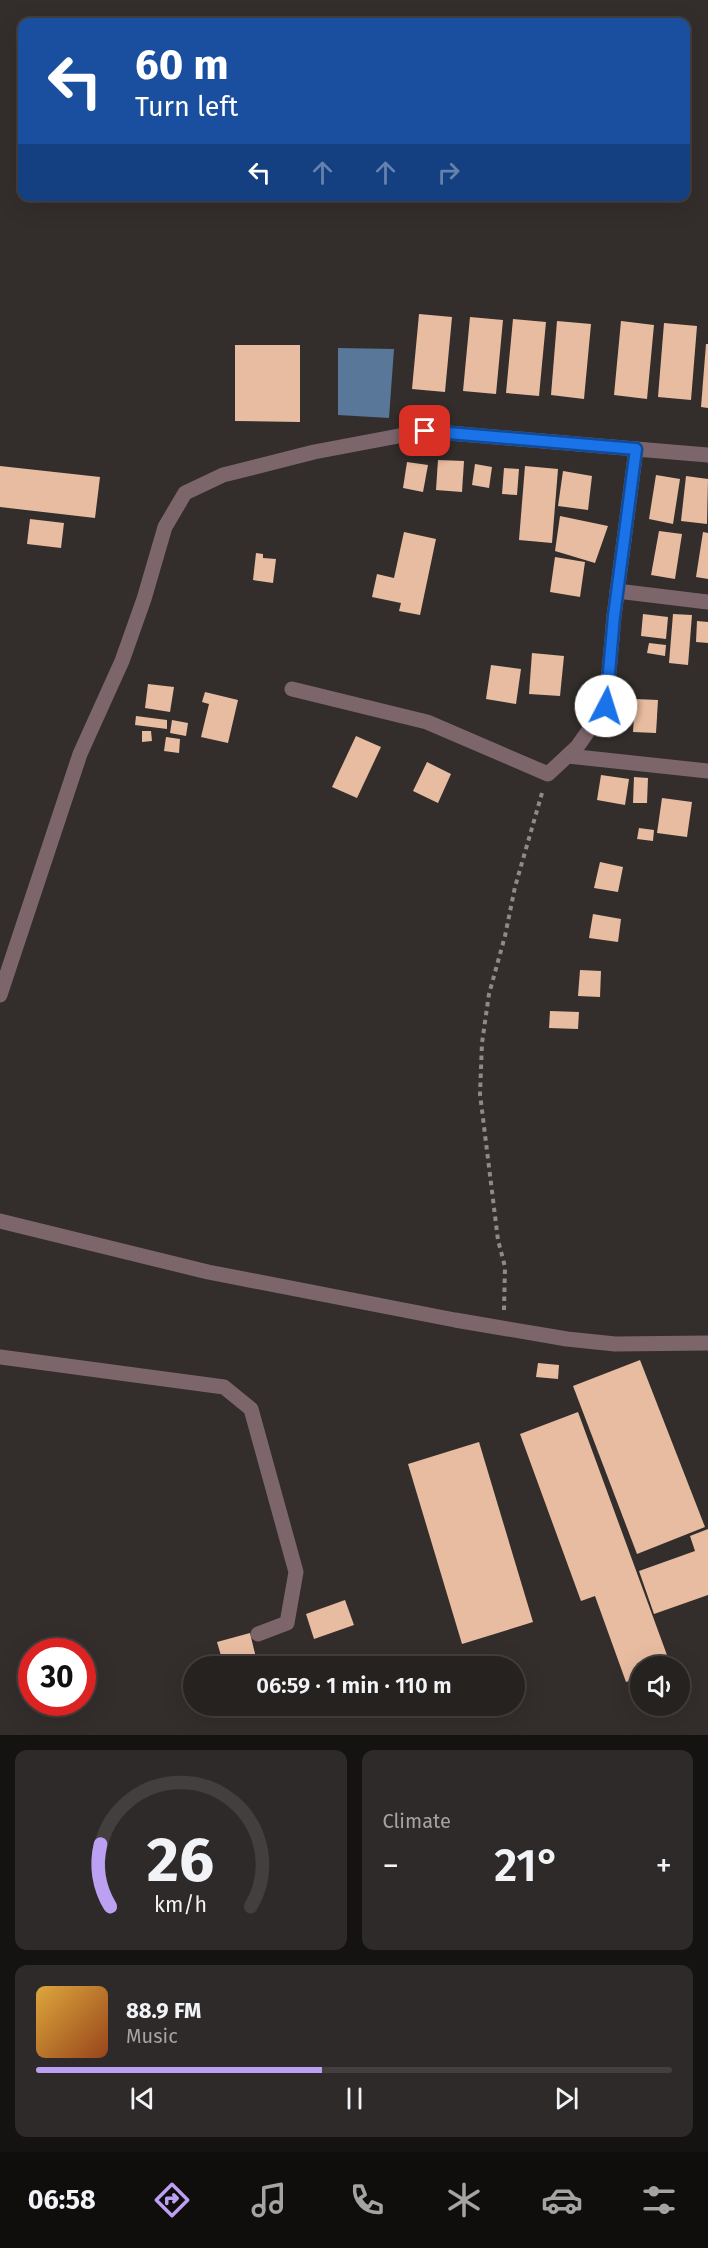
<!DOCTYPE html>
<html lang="en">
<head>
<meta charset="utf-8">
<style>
	body { margin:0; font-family:"Fira Sans",sans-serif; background:#2e2a29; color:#f1f3f6; height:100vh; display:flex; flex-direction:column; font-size:22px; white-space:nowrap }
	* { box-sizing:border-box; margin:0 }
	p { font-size:20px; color:#a4a4a5 }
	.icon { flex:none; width:33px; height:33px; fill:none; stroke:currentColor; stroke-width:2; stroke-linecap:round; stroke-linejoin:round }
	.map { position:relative; height:1735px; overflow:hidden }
	.sheet { display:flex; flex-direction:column; gap:15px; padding:15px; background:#151312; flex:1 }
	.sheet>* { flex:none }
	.guide { position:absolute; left:18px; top:18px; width:672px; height:183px; border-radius:12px; box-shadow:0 6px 24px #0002,0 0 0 2px #423f3e; background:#1a4fa0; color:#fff; overflow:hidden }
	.fabs { position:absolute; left:630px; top:1656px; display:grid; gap:12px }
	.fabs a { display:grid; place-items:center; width:60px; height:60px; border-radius:50%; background:#262220; box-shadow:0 6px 24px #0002,0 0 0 2px #423f3e; font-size:30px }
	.speed { position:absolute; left:18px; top:1638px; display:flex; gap:12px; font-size:30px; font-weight:700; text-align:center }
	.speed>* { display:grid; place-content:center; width:78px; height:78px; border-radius:50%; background:#262220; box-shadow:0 6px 24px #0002,0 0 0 2px #423f3e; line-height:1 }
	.speed .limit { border:9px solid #d22; background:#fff; color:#111 }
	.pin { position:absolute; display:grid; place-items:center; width:51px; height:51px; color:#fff; margin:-26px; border-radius:12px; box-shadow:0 3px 9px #0006 }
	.me { position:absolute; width:66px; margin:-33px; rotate:5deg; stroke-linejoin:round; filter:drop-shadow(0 0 4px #0008) }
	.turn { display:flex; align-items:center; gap:21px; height:126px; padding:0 18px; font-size:27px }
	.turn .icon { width:78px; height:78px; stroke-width:2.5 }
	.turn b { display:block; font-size:42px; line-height:51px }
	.lanes { display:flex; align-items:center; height:57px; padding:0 18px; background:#0003; justify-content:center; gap:30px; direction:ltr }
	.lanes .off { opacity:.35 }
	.big { font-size:45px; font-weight:600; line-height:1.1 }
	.sheet .widget { flex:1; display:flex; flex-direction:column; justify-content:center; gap:9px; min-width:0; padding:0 21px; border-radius:12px; background:#2e2a29 }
	.sheet .dial { align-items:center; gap:0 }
	.dial svg { height:156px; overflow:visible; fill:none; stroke:#423f3e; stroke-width:7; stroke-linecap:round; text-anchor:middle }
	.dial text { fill:#f1f3f6; stroke:none }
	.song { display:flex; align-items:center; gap:18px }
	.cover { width:72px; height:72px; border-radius:9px; background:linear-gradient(135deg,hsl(40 70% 55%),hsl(20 70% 35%)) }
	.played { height:6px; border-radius:3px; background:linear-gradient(90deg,#bca0f2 45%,#423f3e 45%) }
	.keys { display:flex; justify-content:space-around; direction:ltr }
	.heat { display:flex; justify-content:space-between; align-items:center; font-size:33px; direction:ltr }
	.sheet .tiles { flex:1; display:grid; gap:15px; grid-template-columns:1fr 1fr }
	.widget:last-child { grid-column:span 2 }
	.trip { position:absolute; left:183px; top:1656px; width:342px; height:60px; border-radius:30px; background:#262220; box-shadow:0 6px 24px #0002,0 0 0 2px #423f3e; font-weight:600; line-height:60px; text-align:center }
	.menu { display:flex; height:96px; justify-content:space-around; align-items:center; background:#0f0e0d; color:#a4a4a5 }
	.menu .icon { width:42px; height:42px }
	.menu .selected { color:#bca0f2 }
	.menu b { font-size:27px; color:#f1f3f6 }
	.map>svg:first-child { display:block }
</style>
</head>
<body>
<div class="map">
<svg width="708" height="1735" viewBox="0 0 708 1735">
	<rect width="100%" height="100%" fill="#332e2b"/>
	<!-- water -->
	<path fill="#587799" d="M338 348 394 349 389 418 338 415Z"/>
	<!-- building -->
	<g fill="#e8bca0">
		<path d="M419 314 452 317 445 392 412 389Z"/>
		<path d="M470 317 503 320 496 394 463 391Z"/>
		<path d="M513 319 546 322 539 396 506 393Z"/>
		<path d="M557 321 591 324 584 399 551 395Z"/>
		<path d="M621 321 654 325 647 399 614 395Z"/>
		<path d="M664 323 697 326 691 400 658 397Z"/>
		<path d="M706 344H708V408L701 407Z"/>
		<path d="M235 345H300V422L235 421Z"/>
		<path d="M438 460 464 461 462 492 436 490Z"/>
		<path d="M407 462 428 465 423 492 403 488Z"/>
		<path d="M475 464 492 467 489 488 472 485Z"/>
		<path d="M0 466 100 477 95 518 0 507Z"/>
		<path d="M525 466 558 469 552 543 519 540Z"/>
		<path d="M504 468 519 469 517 495 502 494Z"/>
		<path d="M563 471 592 476 588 510 558 506Z"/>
		<path d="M656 475 680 479 673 524 649 519Z"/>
		<path d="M686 476 708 479 707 524 681 521Z"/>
		<path d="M560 516 608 526 595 563 555 551Z"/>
		<path d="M30 519 64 523 61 548 27 544Z"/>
		<path d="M659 531 682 534 675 579 651 575Z"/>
		<path d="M404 532 436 539 420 615 399 611 401 603 372 597 377 574 394 578Z"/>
		<path d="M703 532 708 533V579L696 577Z"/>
		<path d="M256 553 263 554V558L276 559 273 583 253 580Z"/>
		<path d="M555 557 585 562 580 597 550 592Z"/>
		<path d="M643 614 668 617 666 639 641 636Z"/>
		<path d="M673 614 692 615 688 665 669 663Z"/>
		<path d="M697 621 708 622V643L696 642Z"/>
		<path d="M649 643 666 645 665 656 647 653Z"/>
		<path d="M532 653 564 656 560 696 529 694Z"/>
		<path d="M491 665 521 669 516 704 486 699Z"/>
		<path d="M148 684 174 687 170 712 145 708Z"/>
		<path d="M205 692 238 700 228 743 201 737 209 704 202 702Z"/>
		<path d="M635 699 658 700 656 733 633 732Z"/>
		<path d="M136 716 167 720V729L135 725Z"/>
		<path d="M172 720 188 723 186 736 170 733Z"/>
		<path d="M142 731H151L152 741 142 742Z"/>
		<path d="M356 736 381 747 357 798 332 787Z"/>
		<path d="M166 737 180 739 179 753 164 751Z"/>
		<path d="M427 762 451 774 438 803 413 791Z"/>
		<path d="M601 775 629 779 625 805 597 800Z"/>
		<path d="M634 777 648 778 647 803H633Z"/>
		<path d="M662 798 692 802 687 837 657 833Z"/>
		<path d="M639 828 654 830 653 841 637 839Z"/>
		<path d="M600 862 623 867 618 892 594 888Z"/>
		<path d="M593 914 621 919 618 942 589 938Z"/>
		<path d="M580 970 601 971 600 997 578 996Z"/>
		<path d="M550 1011 579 1012 578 1029 549 1028Z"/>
		<path d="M640 1360 705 1527 637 1554 573 1386Z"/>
		<path d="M538 1363 559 1365 558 1379 536 1377Z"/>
		<path d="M578 1412 671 1666H640V1677L626 1682 595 1596 581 1601 520 1434Z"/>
		<path d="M479 1442 533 1622 462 1644 408 1464Z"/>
		<path d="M708 1529V1595L654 1614 639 1571 695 1551 690 1536Z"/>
		<path d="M345 1600 354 1625 314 1639 306 1614Z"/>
		<path d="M250 1633 258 1666H224L217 1642Z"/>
	</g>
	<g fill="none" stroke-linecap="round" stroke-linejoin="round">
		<!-- path -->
		<path stroke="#8e8a87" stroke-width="4" stroke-dasharray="4.5 4.5" stroke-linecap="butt" d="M504 1310 505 1267 498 1240 480 1094 482 1043 489 994 505 936 515 887 542 793"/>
		<!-- minor -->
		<g stroke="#7c666c" stroke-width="15">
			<path d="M636 449 708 455"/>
			<path d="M617 591 708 602"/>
			<path d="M568 756 708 771"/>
			<path d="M0 995 80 754 122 661 144 599 165 527 185 493 223 475 314 452 425 431 636 449 614 616 606 706 577 747 548 774 427 722 292 689"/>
			<path d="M0 1221 208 1272 455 1320 567 1339 615 1344 708 1343"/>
			<path d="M0 1357 224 1387 251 1409 296 1572 287 1623 258 1634"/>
		</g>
	</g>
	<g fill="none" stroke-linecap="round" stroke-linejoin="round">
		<!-- route casing -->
		<g stroke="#114b97" stroke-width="15">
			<path id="route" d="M425 431 636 449 614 616 606 706"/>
		</g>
		<!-- route -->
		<use href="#route" stroke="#1a73e8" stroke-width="10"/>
	</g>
</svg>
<div class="fabs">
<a><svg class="icon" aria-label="sound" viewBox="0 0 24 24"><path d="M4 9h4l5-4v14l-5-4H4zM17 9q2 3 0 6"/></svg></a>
</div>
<div class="speed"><div class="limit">30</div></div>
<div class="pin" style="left:425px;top:431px;background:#d93025"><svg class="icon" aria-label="arrive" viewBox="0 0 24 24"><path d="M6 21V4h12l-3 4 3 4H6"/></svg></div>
<svg class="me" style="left:606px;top:706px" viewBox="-20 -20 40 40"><circle r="19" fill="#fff"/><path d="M0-13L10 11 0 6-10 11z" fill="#1a73e8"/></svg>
<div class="trip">06:59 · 1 min · 110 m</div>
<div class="guide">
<div class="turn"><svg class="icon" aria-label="left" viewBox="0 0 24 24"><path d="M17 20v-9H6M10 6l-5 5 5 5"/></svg><div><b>60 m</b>Turn left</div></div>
<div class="lanes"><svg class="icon" aria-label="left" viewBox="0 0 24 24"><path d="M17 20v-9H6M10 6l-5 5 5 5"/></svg><svg class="icon off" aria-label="ahead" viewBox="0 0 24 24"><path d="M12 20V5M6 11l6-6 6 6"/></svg><svg class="icon off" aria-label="ahead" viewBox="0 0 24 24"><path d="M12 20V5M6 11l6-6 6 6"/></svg><svg class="icon off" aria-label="right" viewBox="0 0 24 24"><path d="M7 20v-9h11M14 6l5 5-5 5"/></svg></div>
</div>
</div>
<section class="sheet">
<div class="tiles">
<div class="widget dial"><svg viewBox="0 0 100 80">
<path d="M14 69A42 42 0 1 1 86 69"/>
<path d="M14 69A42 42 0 0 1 9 37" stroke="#bca0f2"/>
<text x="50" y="56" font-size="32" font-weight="700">26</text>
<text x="50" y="72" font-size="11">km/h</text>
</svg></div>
<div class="widget"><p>Climate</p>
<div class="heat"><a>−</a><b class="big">21°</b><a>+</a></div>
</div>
<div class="widget">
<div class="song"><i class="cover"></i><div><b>88.9 FM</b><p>Music</p></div></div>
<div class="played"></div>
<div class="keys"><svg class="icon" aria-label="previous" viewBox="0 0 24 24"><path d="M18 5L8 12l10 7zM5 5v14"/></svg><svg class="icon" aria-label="pause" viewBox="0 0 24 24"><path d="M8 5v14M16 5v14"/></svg><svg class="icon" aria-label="next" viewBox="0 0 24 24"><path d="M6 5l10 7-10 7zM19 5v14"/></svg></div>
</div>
</div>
</section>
<nav class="menu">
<b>06:58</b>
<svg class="icon selected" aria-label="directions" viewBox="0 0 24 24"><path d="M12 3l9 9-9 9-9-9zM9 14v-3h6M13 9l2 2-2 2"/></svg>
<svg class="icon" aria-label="music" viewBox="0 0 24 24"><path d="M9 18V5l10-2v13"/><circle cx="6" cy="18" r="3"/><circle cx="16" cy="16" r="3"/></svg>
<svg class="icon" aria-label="phone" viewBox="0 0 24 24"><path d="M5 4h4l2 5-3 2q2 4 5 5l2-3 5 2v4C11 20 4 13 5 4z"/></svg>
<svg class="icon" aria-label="climate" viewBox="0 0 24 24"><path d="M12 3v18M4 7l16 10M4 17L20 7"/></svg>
<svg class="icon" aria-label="car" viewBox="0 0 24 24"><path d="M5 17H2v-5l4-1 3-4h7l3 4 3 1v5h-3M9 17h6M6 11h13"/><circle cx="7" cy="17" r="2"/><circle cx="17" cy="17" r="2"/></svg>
<svg class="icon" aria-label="filters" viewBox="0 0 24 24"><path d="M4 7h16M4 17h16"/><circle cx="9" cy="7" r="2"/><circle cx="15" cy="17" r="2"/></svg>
</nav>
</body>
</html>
